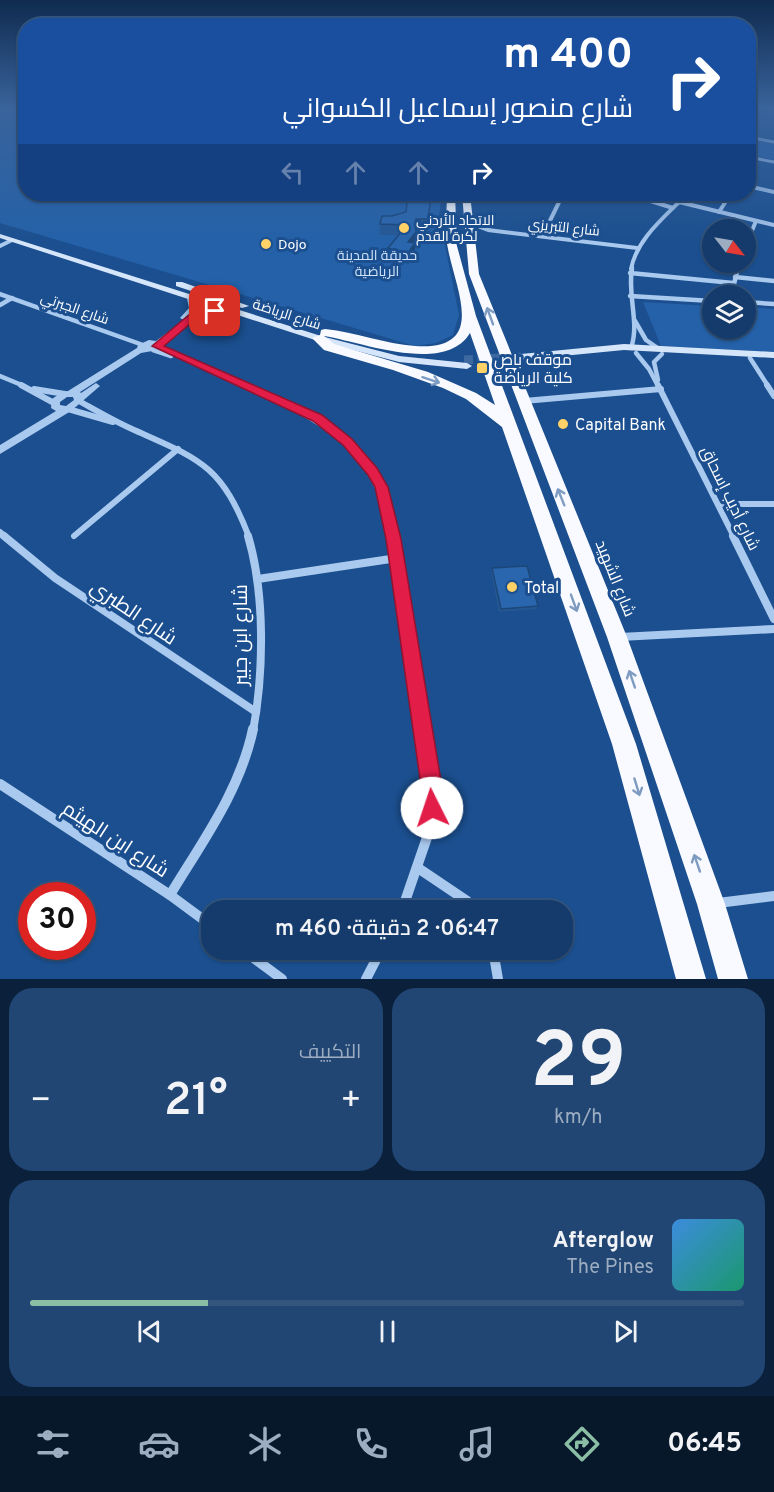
<!DOCTYPE html>
<html lang="ar">
<head>
<meta charset="utf-8">
<style>
	body { margin:0; font-family:Overpass,Cairo,sans-serif; background:#214673; color:#f1f3f6; direction:rtl; height:100vh; display:flex; flex-direction:column; font-size:22px; white-space:nowrap }
	* { box-sizing:border-box; margin:0 }
	p { font-size:20px; color:#9dadc1 }
	.icon { flex:none; width:33px; height:33px; fill:none; stroke:currentColor; stroke-width:2; stroke-linecap:round; stroke-linejoin:round }
	.map { position:relative; height:979px; overflow:hidden; direction:ltr }
	.sheet { display:flex; flex-direction:column; gap:9px; padding:9px; background:#0b203b; flex:1 }
	.sheet>* { flex:none }
	.guide { position:absolute; left:18px; top:18px; width:738px; height:183px; border-radius:24px; box-shadow:0 2px 4px #0004,0 0 0 2px #33557e; direction:rtl; background:#1a4fa0; color:#fff; overflow:hidden }
	.needle { width:39px; rotate:121deg }
	.controls { position:absolute; left:702px; top:219px; display:grid; gap:12px }
	.controls a { display:grid; place-items:center; width:54px; height:54px; border-radius:50%; background:#143b6b; box-shadow:0 2px 4px #0004,0 0 0 2px #33557e; font-size:30px }
	.speed { position:absolute; left:18px; top:882px; display:flex; gap:12px; font-size:30px; font-weight:700; text-align:center }
	.speed>* { display:grid; place-content:center; width:78px; height:78px; border-radius:50%; background:#143b6b; box-shadow:0 2px 4px #0004,0 0 0 2px #33557e; line-height:1 }
	.speed .limit { border:9px solid #d22; background:#fff; color:#111 }
	.pin { position:absolute; display:grid; place-items:center; width:51px; height:51px; color:#fff; margin:-26px; border-radius:12px; box-shadow:0 3px 9px #0006 }
	.me { position:absolute; width:66px; margin:-33px; rotate:356deg; stroke-linejoin:round; filter:drop-shadow(0 0 4px #0008) }
	.turn { display:flex; align-items:center; gap:21px; height:126px; padding:0 24px; font-size:27px }
	.turn .icon { width:78px; height:78px; stroke-width:2.5 }
	.turn b { display:block; font-size:42px; line-height:51px }
	.lanes { display:flex; align-items:center; height:57px; padding:0 24px; background:#0003; justify-content:center; gap:30px; direction:ltr }
	.lanes .off { opacity:.35 }
	.big { font-size:45px; font-weight:600; line-height:1.1 }
	.sheet .card { flex:1; display:flex; flex-direction:column; justify-content:center; gap:9px; min-width:0; padding:0 21px; border-radius:24px; background:#214673 }
	.sheet .dial { align-items:center; gap:0 }
	.dial b { font-size:78px; line-height:1 }
	.song { display:flex; align-items:center; gap:18px }
	.cover { width:72px; height:72px; border-radius:9px; background:linear-gradient(135deg,hsl(210 70% 55%),hsl(160 70% 35%)) }
	.played { height:6px; border-radius:3px; background:linear-gradient(90deg,#8abfa5 25%,#33557e 25%) }
	.keys { display:flex; justify-content:space-around; direction:ltr }
	.heat { display:flex; justify-content:space-between; align-items:center; font-size:33px; direction:ltr }
	.sheet .tiles { flex:1; display:grid; gap:9px; grid-template-columns:1fr 1fr }
	.card:last-child { grid-column:span 2 }
	.trip { position:absolute; left:201px; top:900px; width:372px; height:60px; border-radius:24px; background:#143b6b; box-shadow:0 2px 4px #0004,0 0 0 2px #33557e; font-weight:600; line-height:60px; text-align:center; direction:rtl }
	.menu { display:flex; height:96px; justify-content:space-around; align-items:center; background:#08182b; color:#9dadc1 }
	.menu .icon { width:42px; height:42px }
	.menu .active { color:#8abfa5 }
	.menu b { font-size:27px; color:#f1f3f6 }
	.map>svg:first-child { display:block }
</style>
</head>
<body>
<div class="map">
<svg width="774" height="979" viewBox="0 0 774 979">
	<rect width="100%" height="100%" fill="#1b4f8f"/>
	<!-- green -->
	<g fill="#2461a8">
		<path d="M0 107H25L26 194H442L439 216 459 315 453 335 436 343 415 346 0 223Z"/>
		<path d="M755 140 774 144V160L749 155V147Z"/>
		<path d="M643 302 712 306V328H746V307L774 309V352L661 346Z"/>
	</g>
	<g fill="none" stroke-linecap="round" stroke-linejoin="round">
		<!-- secondary-tunnel -->
		<path stroke="#3d69a0" stroke-width="9" stroke-dasharray="9 4.5" stroke-linecap="butt" d="M464 360 521 357"/>
		<!-- minor-far5 -->
		<g stroke="#a9c9ee" stroke-width="3">
			<path d="M748 110 764 107"/>
			<path d="M748 137 774 142"/>
			<path d="M748 148 757 139"/>
			<path d="M748 157 774 162"/>
		</g>
		<!-- minor-far4 -->
		<g stroke="#a9c9ee" stroke-width="4">
			<path d="M748 186 774 192"/>
			<path d="M628 194 673 208"/>
			<path d="M679 202 774 225"/>
			<path d="M719 212 728 198"/>
			<path d="M467 222 488 230 637 248"/>
			<path d="M543 235 563 194"/>
			<path d="M746 245 756 221"/>
			<path d="M0 246 12 240"/>
			<path d="M631 269C637 238 666 216 687 194"/>
			<path d="M737 269 739 262"/>
		</g>
		<!-- minor-far3 -->
		<g stroke="#a9c9ee" stroke-width="4.5">
			<path d="M630 273 733 283"/>
			<path d="M735 277 774 281"/>
			<path d="M0 294 143 345"/>
			<path d="M630 296 712 301"/>
			<path d="M731 296 738 268"/>
			<path d="M746 302 774 304"/>
			<path d="M0 305 12 298"/>
			<path d="M635 321 646 340 659 349"/>
			<path d="M157 346 248 386"/>
			<path d="M631 348C640 323 627 295 632 268"/>
			<path d="M153 350 171 356"/>
			<path d="M636 353 649 369 658 386"/>
			<path d="M750 358 768 386"/>
			<path d="M0 376 24 386"/>
			<path d="M658 380 654 362 662 354"/>
		</g>
		<!-- minor-far2 -->
		<g stroke="#a9c9ee" stroke-width="6">
			<path d="M21 385 54 403"/>
			<path d="M245 385C320 418 379 448 393 537"/>
			<path d="M658 385 734 537"/>
			<path d="M767 385 774 396"/>
			<path d="M34 389 65 394"/>
			<path d="M79 401C97 411 114 421 132 429 199 459 221 464 249 537"/>
			<path d="M524 401 661 389"/>
			<path d="M68 409 113 422"/>
			<path d="M719 504H774"/>
			<path d="M0 532 6 537"/>
			<path d="M74 536 178 449"/>
		</g>
		<!-- minor-far1 -->
		<g stroke="#a9c9ee" stroke-width="8">
			<path d="M4 536 55 578 256 712"/>
			<path d="M248 536C265 593 264 672 253 731"/>
			<path d="M392 536 423 731"/>
			<path d="M733 536 774 619"/>
			<path d="M258 579 397 558"/>
			<path d="M620 637 774 629"/>
		</g>
		<!-- minor -->
		<g stroke="#a9c9ee" stroke-width="10">
			<path d="M0 784 170 895 212 926"/>
			<path d="M418 868 467 901 475 910"/>
			<path d="M170 895C202 842 240 791 253 729"/>
			<path d="M718 903 774 896"/>
			<path d="M402 910 432 823 433 793 423 729"/>
			<path d="M243 950 282 979"/>
			<path d="M493 950 498 979"/>
			<path d="M366 979 381 950"/>
		</g>
		<!-- tertiary -->
		<g fill="#a9c9ee" fill-rule="evenodd">
			<path d="M760 107 774 109V111L761 108Z"/>
			<path d="M186 294H192C196 302 198 307 193 314L231 308 235 310 231 312 196 318 159 346 158 350 141 353 80 392 81 393 96 383 100 386 71 411 0 454V445L56 411 51 408 52 399 62 392 68 391 137 348 138 345 149 340 156 341 184 320 180 318 189 308ZM67 397H73L74 400 66 406 60 405V402Z"/>
		</g>
		<!-- secondary -->
		<g fill="#d6e6fa" fill-rule="evenodd">
			<path d="M0 234 321 336 399 356 467 363 472 366 467 369 399 362 315 340 0 238Z"/>
			<path d="M176 282H182L249 306 242 308 176 286Z"/>
			<path d="M624 344 774 352V358L624 350 521 360 516 357 521 354Z"/>
		</g>
		<!-- trunk -->
		<g fill="#f8faff" fill-rule="evenodd">
			<path d="M447 194H455L457 246 476 316 636 744 706 979H676L612 744 502 427 466 399 443 388 393 370 324 350 312 338 320 335 321 330 325 329C356 332 385 344 415 346 488 351 456 291 448 249 444 232 447 212 447 194ZM470 333 495 405 476 393 428 372 334 344 324 336C362 342 445 375 470 333Z"/>
			<path d="M462 194H470L479 274 627 637 725 904 748 979H718L697 904 607 637 469 274Z"/>
		</g>
	</g>
	<!-- wall -->
	<g fill="#245895">
		<path d="M430 204 427 229H416L414 243 415 254 408 264 388 259V248L399 235H380V224L392 216Z"/>
		<path d="M492 568 538 606 536 609 499 612 491 572Z"/>
	</g>
	<!-- shaded-wall -->
	<g fill="#1d4779">
		<path d="M416 219 415 242 407 253 408 242Z"/>
		<path d="M415 243V254L408 264V253Z"/>
	</g>
	<!-- building -->
	<g fill="#2a66ad" stroke="#1d4779" stroke-width="1.5">
		<path d="M428 201 430 204 428 219H416V232L408 242 415 243 408 253 388 248 407 225 380 224 382 216H392L406 212 407 202Z"/>
		<path d="M527 566 538 606 501 609 492 568Z"/>
	</g>
	<!-- one-way arrows -->
	<defs><path id="oneway-shaft" d="M-6 0H5M1.5-3L5.5 0L1.5 3" fill="none" stroke-width="1.6" stroke-linecap="round" stroke-linejoin="round" transform="scale(1.5)"/></defs>
	<g stroke="#7e9cc1">
		<use href="#oneway-shaft" transform="translate(490 316) rotate(-110)"/>
		<use href="#oneway-shaft" transform="translate(431 380) rotate(18)"/>
		<use href="#oneway-shaft" transform="translate(561 497) rotate(-112)"/>
		<use href="#oneway-shaft" transform="translate(574 603) rotate(70)"/>
		<use href="#oneway-shaft" transform="translate(632 679) rotate(-109)"/>
		<use href="#oneway-shaft" transform="translate(637 787) rotate(73)"/>
		<use href="#oneway-shaft" transform="translate(697 863) rotate(-109)"/>
	</g>
	<!-- sky -->
	<linearGradient id="sky" x2="0" y2="1"><stop stop-color="#0f2b4f"/><stop offset="0.44" stop-color="#39639b"/><stop offset="1" stop-color="#39639b" stop-opacity="0"/></linearGradient>
	<rect width="774" height="244" fill="url(#sky)"/>
	<!-- route -->
	<path fill="#e11d48" stroke="#92132f" stroke-width="1.5" d="M215 308 219 309V313L197 318 164 346 322 415 352 439 377 468 388 487 401 539 443 793V808L440 816 432 819 425 816 422 808V793L386 539 375 487 368 475 343 445 313 421 152 346 190 314Z"/>
	<!-- markers -->
	<g fill="#ffd166" stroke="#1b4f8f" stroke-width="2">
		<circle cx="404" cy="228" r="6"/>
		<circle cx="266" cy="244" r="6"/>
		<rect x="476" y="362" width="12" height="12" rx="3"/>
		<circle cx="563" cy="424" r="6"/>
		<circle cx="512" cy="587" r="6"/>
	</g>
	<g text-anchor="middle" stroke-width="6" stroke-linejoin="round" paint-order="stroke">
		<!-- far-poi labels -->
		<g font-size="14" fill="#fff" stroke="#1b4f8f" text-anchor="start">
			<text x="416" y="225">الاتحاد الأردني<tspan x="416" dy="16">لكرة القدم</tspan></text>
			<text x="278" y="249">Dojo</text>
		</g>
		<!-- far-street labels -->
		<g font-size="14" fill="#fff" stroke="#1b4f8f">
			<text transform="translate(564 227) rotate(6)" y="5">شارع التبريزي</text>
			<text transform="translate(75 308) rotate(19)" y="5">شارع الجبرتي</text>
			<text transform="translate(287 314) rotate(18)" y="5">شارع الرياضة</text>
		</g>
		<!-- far-park labels -->
		<g font-size="14" fill="#cfe3fa" stroke="#1b4f8f">
			<text x="377" y="260">حديقة المدينة<tspan x="377" dy="16">الرياضية</tspan></text>
		</g>
		<!-- poi labels -->
		<g font-size="16" fill="#fff" stroke="#1b4f8f" text-anchor="start">
			<text x="494" y="365">موقف باص<tspan x="494" dy="18">كلية الرياضة</tspan></text>
			<text x="575" y="430">Capital Bank</text>
			<text x="524" y="593">Total</text>
		</g>
		<!-- street labels -->
		<g font-size="16" fill="#fff" stroke="#1b4f8f">
			<text transform="translate(731 498) rotate(64)" y="6">شارع أديب إسحاق</text>
			<text transform="translate(616 578) rotate(68)" y="6">شارع الشهيد</text>
		</g>
		<!-- near-street labels -->
		<g font-size="20" fill="#fff" stroke="#1b4f8f">
			<text transform="translate(134 612) rotate(34)" y="7">شارع الطبري</text>
			<text transform="translate(240 635) rotate(-90)" y="7">شارع ابن جبير</text>
			<text transform="translate(116 839) rotate(33)" y="7">شارع ابن الهيثم</text>
		</g>
	</g>
</svg>
<div class="controls">
<a><svg class="needle" viewBox="-14 -14 28 28"><path d="M0-13l5 13h-10z" fill="#e53935"/><path d="M0 13l5-13h-10z" fill="#9dadc1"/></svg></a>
<a><svg class="icon" aria-label="layers" viewBox="0 0 24 24"><path d="M12 4l9 5-9 5-9-5zM3 14l9 5 9-5"/></svg></a>
</div>
<div class="speed"><div class="limit">30</div></div>
<div class="pin" style="left:215px;top:311px;background:#d93025"><svg class="icon" aria-label="arrive" viewBox="0 0 24 24"><path d="M6 21V4h12l-3 4 3 4H6"/></svg></div>
<svg class="me" style="left:432px;top:808px" viewBox="-20 -20 40 40"><circle r="19" fill="#fff"/><path d="M0-13L10 11 0 6-10 11z" fill="#e11d48"/></svg>
<div class="trip">06:47 · 2 دقيقة · 460 m</div>
<div class="guide">
<div class="turn"><svg class="icon" aria-label="right" viewBox="0 0 24 24"><path d="M7 20v-9h11M14 6l5 5-5 5"/></svg><div><b>400 m</b>شارع منصور إسماعيل الكسواني</div></div>
<div class="lanes"><svg class="icon off" aria-label="left" viewBox="0 0 24 24"><path d="M17 20v-9H6M10 6l-5 5 5 5"/></svg><svg class="icon off" aria-label="ahead" viewBox="0 0 24 24"><path d="M12 20V5M6 11l6-6 6 6"/></svg><svg class="icon off" aria-label="ahead" viewBox="0 0 24 24"><path d="M12 20V5M6 11l6-6 6 6"/></svg><svg class="icon" aria-label="right" viewBox="0 0 24 24"><path d="M7 20v-9h11M14 6l5 5-5 5"/></svg></div>
</div>
</div>
<section class="sheet">
<div class="tiles">
<div class="card dial"><b>29</b><p>km/h</p></div>
<div class="card"><p>التكييف</p>
<div class="heat"><a>−</a><b class="big">21°</b><a>+</a></div>
</div>
<div class="card">
<div class="song"><i class="cover"></i><div><b>Afterglow</b><p>The Pines</p></div></div>
<div class="played"></div>
<div class="keys"><svg class="icon" aria-label="previous" viewBox="0 0 24 24"><path d="M18 5L8 12l10 7zM5 5v14"/></svg><svg class="icon" aria-label="pause" viewBox="0 0 24 24"><path d="M8 5v14M16 5v14"/></svg><svg class="icon" aria-label="next" viewBox="0 0 24 24"><path d="M6 5l10 7-10 7zM19 5v14"/></svg></div>
</div>
</div>
</section>
<nav class="menu">
<b>06:45</b>
<svg class="icon active" aria-label="directions" viewBox="0 0 24 24"><path d="M12 3l9 9-9 9-9-9zM9 14v-3h6M13 9l2 2-2 2"/></svg>
<svg class="icon" aria-label="music" viewBox="0 0 24 24"><path d="M9 18V5l10-2v13"/><circle cx="6" cy="18" r="3"/><circle cx="16" cy="16" r="3"/></svg>
<svg class="icon" aria-label="phone" viewBox="0 0 24 24"><path d="M5 4h4l2 5-3 2q2 4 5 5l2-3 5 2v4C11 20 4 13 5 4z"/></svg>
<svg class="icon" aria-label="climate" viewBox="0 0 24 24"><path d="M12 3v18M4 7l16 10M4 17L20 7"/></svg>
<svg class="icon" aria-label="car" viewBox="0 0 24 24"><path d="M5 17H2v-5l4-1 3-4h7l3 4 3 1v5h-3M9 17h6M6 11h13"/><circle cx="7" cy="17" r="2"/><circle cx="17" cy="17" r="2"/></svg>
<svg class="icon" aria-label="filters" viewBox="0 0 24 24"><path d="M4 7h16M4 17h16"/><circle cx="9" cy="7" r="2"/><circle cx="15" cy="17" r="2"/></svg>
</nav>
</body>
</html>
